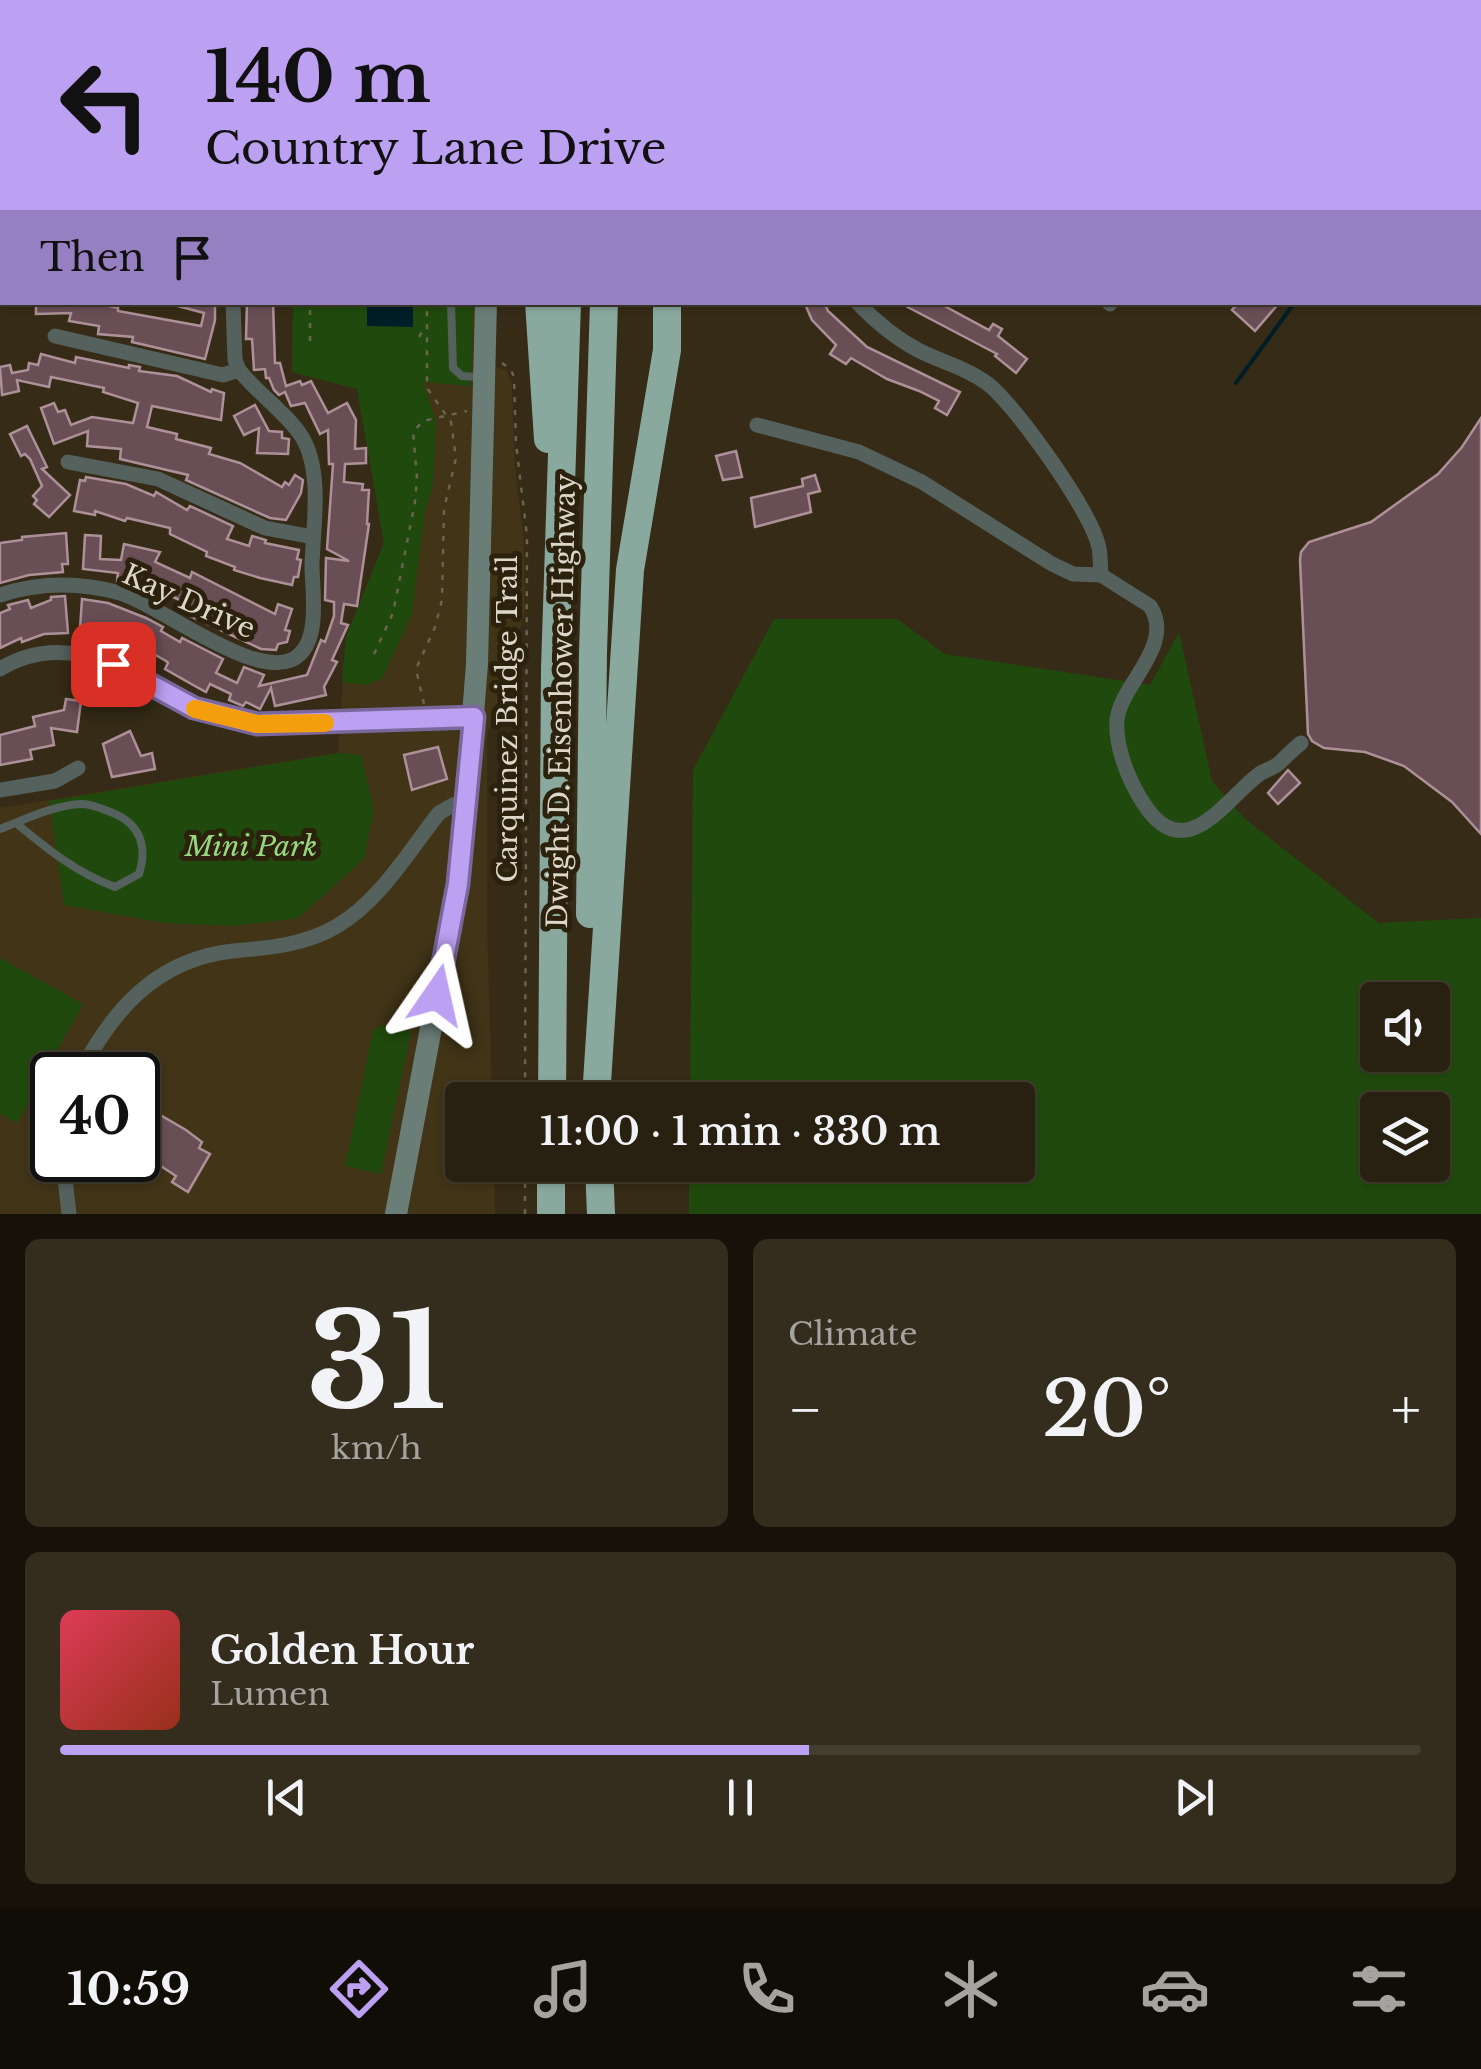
<!DOCTYPE html>
<html lang="en">
<head>
<meta charset="utf-8">
<style>
	body { margin:0; font-family:"Libre Baskerville",serif; background:#342d1e; color:#f1f3f6; height:100vh; display:flex; flex-direction:column; font-size:38px; white-space:nowrap }
	* { box-sizing:border-box; margin:0 }
	p { font-size:32px; color:#a5a39f }
	.icon { flex:none; width:55px; height:55px; fill:none; stroke:currentColor; stroke-width:2; stroke-linecap:round; stroke-linejoin:round }
	.map { position:relative; height:1214px; overflow:hidden }
	.side { display:flex; flex-direction:column; gap:25px; padding:25px; background:#161209; flex:1 }
	.side>* { flex:none }
	.banner { position:absolute; left:0px; top:0px; width:1482px; height:305px; box-shadow:0 2px 8px #0004,0 0 0 2px #443e30; background:#bca0f2; color:#111; overflow:hidden }
	.controls { position:absolute; left:1360px; top:982px; display:grid; gap:20px }
	.controls a { display:grid; place-items:center; width:90px; height:90px; border-radius:10px; background:#282010; box-shadow:0 2px 8px #0004,0 0 0 2px #443e30; font-size:50px }
	.speed { position:absolute; left:30px; top:1052px; display:flex; gap:20px; font-size:50px; font-weight:700; text-align:center }
	.speed>* { display:grid; place-content:center; width:130px; height:130px; border-radius:50%; background:#282010; box-shadow:0 2px 8px #0004,0 0 0 2px #443e30; line-height:1 }
	.speed .limit { border:5px solid #111; border-radius:15px; background:#fff; color:#111 }
	.pin { position:absolute; display:grid; place-items:center; width:85px; height:85px; color:#fff; margin:-42px; border-radius:20px; box-shadow:0 5px 15px #0006 }
	.me { position:absolute; width:110px; margin:-55px; rotate:11deg; stroke-linejoin:round; filter:drop-shadow(0 0 8px #0008) }
	.turn { display:flex; align-items:center; gap:35px; height:210px; padding:0 40px; font-size:45px }
	.turn .icon { width:130px; height:130px; stroke-width:2.5 }
	.turn b { display:block; font-size:70px; line-height:85px }
	.then { display:flex; align-items:center; height:95px; padding:0 40px; background:#0003; gap:20px; font-size:38px }
	.big { font-size:75px; font-weight:600; line-height:1.1 }
	.side .widget { flex:1; display:flex; flex-direction:column; justify-content:center; gap:15px; min-width:0; padding:0 35px; border-radius:15px; background:#342d1e }
	.side .dial { align-items:center; gap:0 }
	.dial b { font-size:130px; line-height:1 }
	.song { display:flex; align-items:center; gap:30px }
	.cover { width:120px; height:120px; border-radius:15px; background:linear-gradient(135deg,hsl(350 70% 55%),hsl(10 70% 35%)) }
	.played { height:10px; border-radius:5px; background:linear-gradient(90deg,#bca0f2 55%,#443e30 55%) }
	.keys { display:flex; justify-content:space-around; direction:ltr }
	.heat { display:flex; justify-content:space-between; align-items:center; font-size:55px; direction:ltr }
	.side .tiles { flex:1; display:grid; gap:25px; grid-template-columns:1fr 1fr }
	.widget:last-child { grid-column:span 2 }
	.trip { position:absolute; left:445px; top:1082px; width:590px; height:100px; border-radius:10px; background:#282010; box-shadow:0 2px 8px #0004,0 0 0 2px #443e30; font-weight:600; line-height:100px; text-align:center }
	.tab-bar { display:flex; height:160px; justify-content:space-around; align-items:center; background:#100d06; color:#a5a39f }
	.tab-bar .icon { width:70px; height:70px }
	.tab-bar .active { color:#bca0f2 }
	.tab-bar b { font-size:45px; color:#f1f3f6 }
	.map>svg:first-child { display:block }
</style>
</head>
<body>
<div class="map">
<svg width="1481" height="1214" viewBox="0 0 1481 1214">
	<rect width="100%" height="100%" fill="#352b16"/>
	<!-- built -->
	<path fill="#413417" fill-rule="evenodd" d="M293 303H496L495 367 507 370 512 383 515 467 524 540 525 612 487 737V920L492 1100H462V1165H494L495 1214H0V808L338 753 346 637 384 543 357 389 292 372ZM52 1075H138V1160H52Z"/>
	<!-- green -->
	<g fill="#204a0d" fill-rule="evenodd">
		<path d="M293 303H473L471 386 423 382 436 422 433 487 425 510 412 614 382 678 367 685 342 682 346 637 384 543 357 389 292 372Z"/>
		<path d="M774 619H897L945 654 1150 685 1179 632 1212 781 1245 819 1379 923 1481 918V1214H689V1165H1018V1100H690L693 770ZM1378 1000H1432V1055H1378ZM1378 1110H1432V1165H1378Z"/>
		<path d="M339 753 361 755 374 810 364 859 298 918 231 926 165 923 64 905 49 801Z"/>
		<path d="M0 958 83 1004 17 1123 0 1114Z"/>
		<path d="M383 1025 411 1031 381 1174 345 1166 373 1031Z"/>
	</g>
	<!-- water -->
	<path fill="#001e27" d="M367 303H413V327L367 326Z"/>
	<g fill="none" stroke-linecap="round" stroke-linejoin="round">
		<!-- stream -->
		<path stroke="#001e27" stroke-width="4" d="M1236 383 1295 302"/>
	</g>
	<!-- building -->
	<g fill="#694e56" stroke="#ae9098" stroke-width="2.5">
		<path d="M36 302H91L118 308V311L201 326 204 313 178 306 179 302H215V320L205 359 132 342 133 337 98 334 99 326 69 321 71 313 36 314Z"/>
		<path d="M247 302H273L275 363H280L286 386 300 381 302 385 311 381 328 413 347 403 356 420 355 449 366 448V463L345 464 344 482 363 484 362 490H369L367 524H369L357 606 344 604 341 623 348 625 332 660 337 662 324 687 326 695 275 706 271 688 260 709 246 702 243 706 229 700 231 694 210 684 206 692 193 685 165 669 168 663 166 661 125 638 122 642 110 638 111 634 80 629 82 599 108 603 146 618 163 627 161 631 180 642 182 638 223 659 216 673 237 683 244 667 264 675 259 686 307 675 321 640 325 642 334 616V602L325 600 326 558 349 561 327 549 333 464H329L328 430 320 434 305 403 291 406 285 392 279 395 274 390 269 378H266L265 369 254 370 252 339H246Z"/>
		<path d="M804 302H824L828 311 867 347 960 392 947 415 935 408 939 401 919 391 887 379 851 358 846 364 830 354 836 345 812 320Z"/>
		<path d="M898 302H937L989 330 993 324 1002 329 998 336 1027 359 1016 373 995 356 997 354Z"/>
		<path d="M1239 302H1280L1255 331 1232 310Z"/>
		<path d="M41 354 75 363 76 357 129 368V365L140 367 139 371 177 376 211 392 212 389 224 393 221 420 152 406 147 427 177 434 176 439 211 448 209 454 240 463 282 487 285 482 289 485 295 475 303 480 301 493 286 520 270 518 186 480 188 475 120 459 121 449 87 446 88 431 54 444 41 408 54 403 58 412 65 410 71 425 92 417 133 423 138 403 103 392 104 388 51 377 49 387 17 380 19 391 2 395 0 367 10 365 12 373 28 370 29 363 38 365Z"/>
		<path d="M255 405 269 431 282 432V438L289 439 288 454 257 453 259 428 244 435 234 416Z"/>
		<path d="M1481 418V834L1452 802 1404 766 1365 752 1324 748 1312 741 1308 734 1300 560 1301 552 1309 542 1371 522 1438 474 1462 447Z"/>
		<path d="M27 426 47 467 42 469 70 495 49 517 34 504 37 500 33 496 42 486 30 459 25 454 21 456 10 434Z"/>
		<path d="M736 451 742 477 723 480 716 456Z"/>
		<path d="M815 475 820 491 808 494 811 512 755 527 751 498 803 486 802 479Z"/>
		<path d="M86 477 126 484 154 496 156 492 187 510 190 506 233 526 227 539 249 546 252 536 266 540 265 543 299 550 297 559 301 560 298 577H294L292 585 260 578 234 570 235 567 206 556 207 552 170 534V528L127 518 125 521 95 511V515L74 511 80 480 85 481Z"/>
		<path d="M66 533 68 564H62L63 572 29 575 0 583V543L22 540V537Z"/>
		<path d="M85 535 101 536 100 559 121 560 124 544 160 552 155 562 190 578 192 572 275 614 278 604 292 609 285 630 290 631 287 642 278 644 276 650 261 649 190 616V613L177 607 180 600 142 584V587L117 581 118 573 83 569Z"/>
		<path d="M65 596 68 633 44 634 22 642 21 638 0 648V613L10 609 8 605 28 600 31 608 51 600V597Z"/>
		<path d="M66 699 81 701 77 732 51 728 54 745 30 750 32 759 0 765V735L35 726 33 717 64 710Z"/>
		<path d="M130 731 141 756 152 753 155 769 112 777 103 744Z"/>
		<path d="M438 747 447 779 412 790 404 755Z"/>
		<path d="M1288 770 1300 783 1278 804 1268 793Z"/>
		<path d="M138 1108 145 1112 148 1108 186 1130 202 1142 199 1148 210 1154 188 1192 172 1182 176 1176 138 1151Z"/>
	</g>
	<g fill="none" stroke-linecap="round" stroke-linejoin="round">
		<!-- path -->
		<g stroke="#6c6451" stroke-width="2.5" stroke-dasharray="5 8" stroke-linecap="butt">
			<path d="M419 337 422 332 427 333"/>
			<path d="M310 341V302"/>
			<path d="M502 363 511 370 514 377 516 444 527 536 525 1100"/>
			<path d="M374 654 393 613 415 502 417 477 413 432 423 421 467 411"/>
			<path d="M424 704 416 669 435 627 442 600 444 509 456 458 451 422 427 388V302"/>
			<path d="M525 1214V1165"/>
		</g>
		<!-- lane -->
		<g stroke="#55615d" stroke-width="8">
			<path d="M317 0 318 2"/>
			<path d="M343 2 348 0"/>
			<path d="M451 302 453 368 462 376 479 377"/>
			<path d="M0 829C26 819 54 805 82 804 90 804 97 807 105 810 137 820 149 842 139 874L115 887C77 873 47 849 16 823"/>
		</g>
		<!-- street -->
		<g stroke="#55615d" stroke-width="15">
			<path d="M229 0V2"/>
			<path d="M1383 0V2"/>
			<path d="M842 2 843 0"/>
			<path d="M1024 2V0"/>
			<path d="M1480 58 1481 57"/>
			<path d="M0 135 2 129"/>
			<path d="M857 302C875 321 895 338 918 350 941 362 967 368 988 384 1016 406 1089 509 1098 544 1101 553 1100 565 1101 575"/>
			<path d="M1108 302 1110 304"/>
			<path d="M55 336 223 375 239 370"/>
			<path d="M757 425 859 452 922 482 1052 564 1073 574 1101 575"/>
			<path d="M68 462 158 479 265 528 313 537"/>
			<path d="M1101 575 1150 606C1176 645 1120 685 1117 720 1115 746 1128 779 1142 801 1184 869 1223 802 1258 775 1264 770 1272 769 1278 764 1286 757 1292 750 1301 743"/>
			<path d="M0 595C40 582 79 582 120 593 158 603 265 690 300 654 320 635 312 590 312 565 313 527 323 472 302 437 286 412 258 394 239 370L235 360 233 302"/>
			<path d="M0 669C85 618 151 699 229 719 261 727 295 724 328 723 377 721 426 720 475 717"/>
			<path d="M0 790 55 781 78 768"/>
			<path d="M79 1075C112 1010 157 959 233 951 269 948 305 945 337 926 379 902 409 851 439 813L453 805 466 803"/>
			<path d="M63 1160 69 1214"/>
		</g>
		<!-- secondary -->
		<g stroke="#6a7e77" stroke-width="22">
			<path d="M442 0V2"/>
			<path d="M396 1214 458 884 466 803 477 664 486 302"/>
		</g>
		<!-- highway -->
		<g stroke="#8aa99e" stroke-width="28">
			<path d="M471 0 472 2"/>
			<path d="M502 0 504 2"/>
			<path d="M605 2 606 0"/>
			<path d="M655 2 656 0"/>
			<path d="M539 302 548 439"/>
			<path d="M590 914 593 653 604 302"/>
			<path d="M596 1098 630 570 667 350V302"/>
			<path d="M552 1100 555 668 567 302"/>
			<path d="M599 1165 601 1214"/>
			<path d="M551 1214V1165"/>
		</g>
	</g>
	<g fill="none" stroke-linecap="round" stroke-linejoin="round">
		<!-- route casing -->
		<g stroke="#7a689d" stroke-width="25">
			<path id="route" d="M113 664 194 708 257 724 474 717 458 884 437 995"/>
		</g>
		<!-- route -->
		<use href="#route" stroke="#bca0f2" stroke-width="18"/>
		<!-- slow -->
		<path stroke="#f59e0b" stroke-width="18" d="M195 709 257 724 325 723"/>
	</g>
	<g text-anchor="middle" stroke-width="10" stroke-linejoin="round" paint-order="stroke">
		<!-- street labels -->
		<g font-size="28" fill="#ddd7ca" stroke="#2b210c">
			<text transform="translate(189 601) rotate(24)" y="10">Kay Drive</text>
			<text transform="translate(561 701) rotate(-89)" y="10">Dwight D. Eisenhower Highway</text>
			<text transform="translate(507 719) rotate(-90)" y="10">Carquinez Bridge Trail</text>
		</g>
		<!-- park labels -->
		<g font-size="28" font-style="italic" fill="#97d880" stroke="#2b210c">
			<text x="251" y="856">Mini Park</text>
		</g>
	</g>
</svg>
<div class="controls">
<a><svg class="icon" aria-label="sound" viewBox="0 0 24 24"><path d="M4 9h4l5-4v14l-5-4H4zM17 9q2 3 0 6"/></svg></a>
<a><svg class="icon" aria-label="layers" viewBox="0 0 24 24"><path d="M12 4l9 5-9 5-9-5zM3 14l9 5 9-5"/></svg></a>
</div>
<div class="speed"><div class="limit">40</div></div>
<div class="pin" style="left:113px;top:664px;background:#d93025"><svg class="icon" aria-label="arrive" viewBox="0 0 24 24"><path d="M6 21V4h12l-3 4 3 4H6"/></svg></div>
<svg class="me" style="left:437px;top:995px" viewBox="-20 -20 40 40"><path d="M0-17L14 15 0 8-14 15z" fill="#bca0f2" stroke="#fff" stroke-width="4"/></svg>
<div class="trip">11:00 · 1 min · 330 m</div>
<div class="banner">
<div class="turn"><svg class="icon" aria-label="left" viewBox="0 0 24 24"><path d="M17 20v-9H6M10 6l-5 5 5 5"/></svg><div><b>140 m</b>Country Lane Drive</div></div>
<div class="then">Then<svg class="icon" aria-label="arrive" viewBox="0 0 24 24"><path d="M6 21V4h12l-3 4 3 4H6"/></svg></div>
</div>
</div>
<section class="side">
<div class="tiles">
<div class="widget dial"><b>31</b><p>km/h</p></div>
<div class="widget"><p>Climate</p>
<div class="heat"><a>−</a><b class="big">20°</b><a>+</a></div>
</div>
<div class="widget">
<div class="song"><i class="cover"></i><div><b>Golden Hour</b><p>Lumen</p></div></div>
<div class="played"></div>
<div class="keys"><svg class="icon" aria-label="previous" viewBox="0 0 24 24"><path d="M18 5L8 12l10 7zM5 5v14"/></svg><svg class="icon" aria-label="pause" viewBox="0 0 24 24"><path d="M8 5v14M16 5v14"/></svg><svg class="icon" aria-label="next" viewBox="0 0 24 24"><path d="M6 5l10 7-10 7zM19 5v14"/></svg></div>
</div>
</div>
</section>
<nav class="tab-bar">
<b>10:59</b>
<svg class="icon active" aria-label="directions" viewBox="0 0 24 24"><path d="M12 3l9 9-9 9-9-9zM9 14v-3h6M13 9l2 2-2 2"/></svg>
<svg class="icon" aria-label="music" viewBox="0 0 24 24"><path d="M9 18V5l10-2v13"/><circle cx="6" cy="18" r="3"/><circle cx="16" cy="16" r="3"/></svg>
<svg class="icon" aria-label="phone" viewBox="0 0 24 24"><path d="M5 4h4l2 5-3 2q2 4 5 5l2-3 5 2v4C11 20 4 13 5 4z"/></svg>
<svg class="icon" aria-label="climate" viewBox="0 0 24 24"><path d="M12 3v18M4 7l16 10M4 17L20 7"/></svg>
<svg class="icon" aria-label="car" viewBox="0 0 24 24"><path d="M5 17H2v-5l4-1 3-4h7l3 4 3 1v5h-3M9 17h6M6 11h13"/><circle cx="7" cy="17" r="2"/><circle cx="17" cy="17" r="2"/></svg>
<svg class="icon" aria-label="filters" viewBox="0 0 24 24"><path d="M4 7h16M4 17h16"/><circle cx="9" cy="7" r="2"/><circle cx="15" cy="17" r="2"/></svg>
</nav>
</body>
</html>
